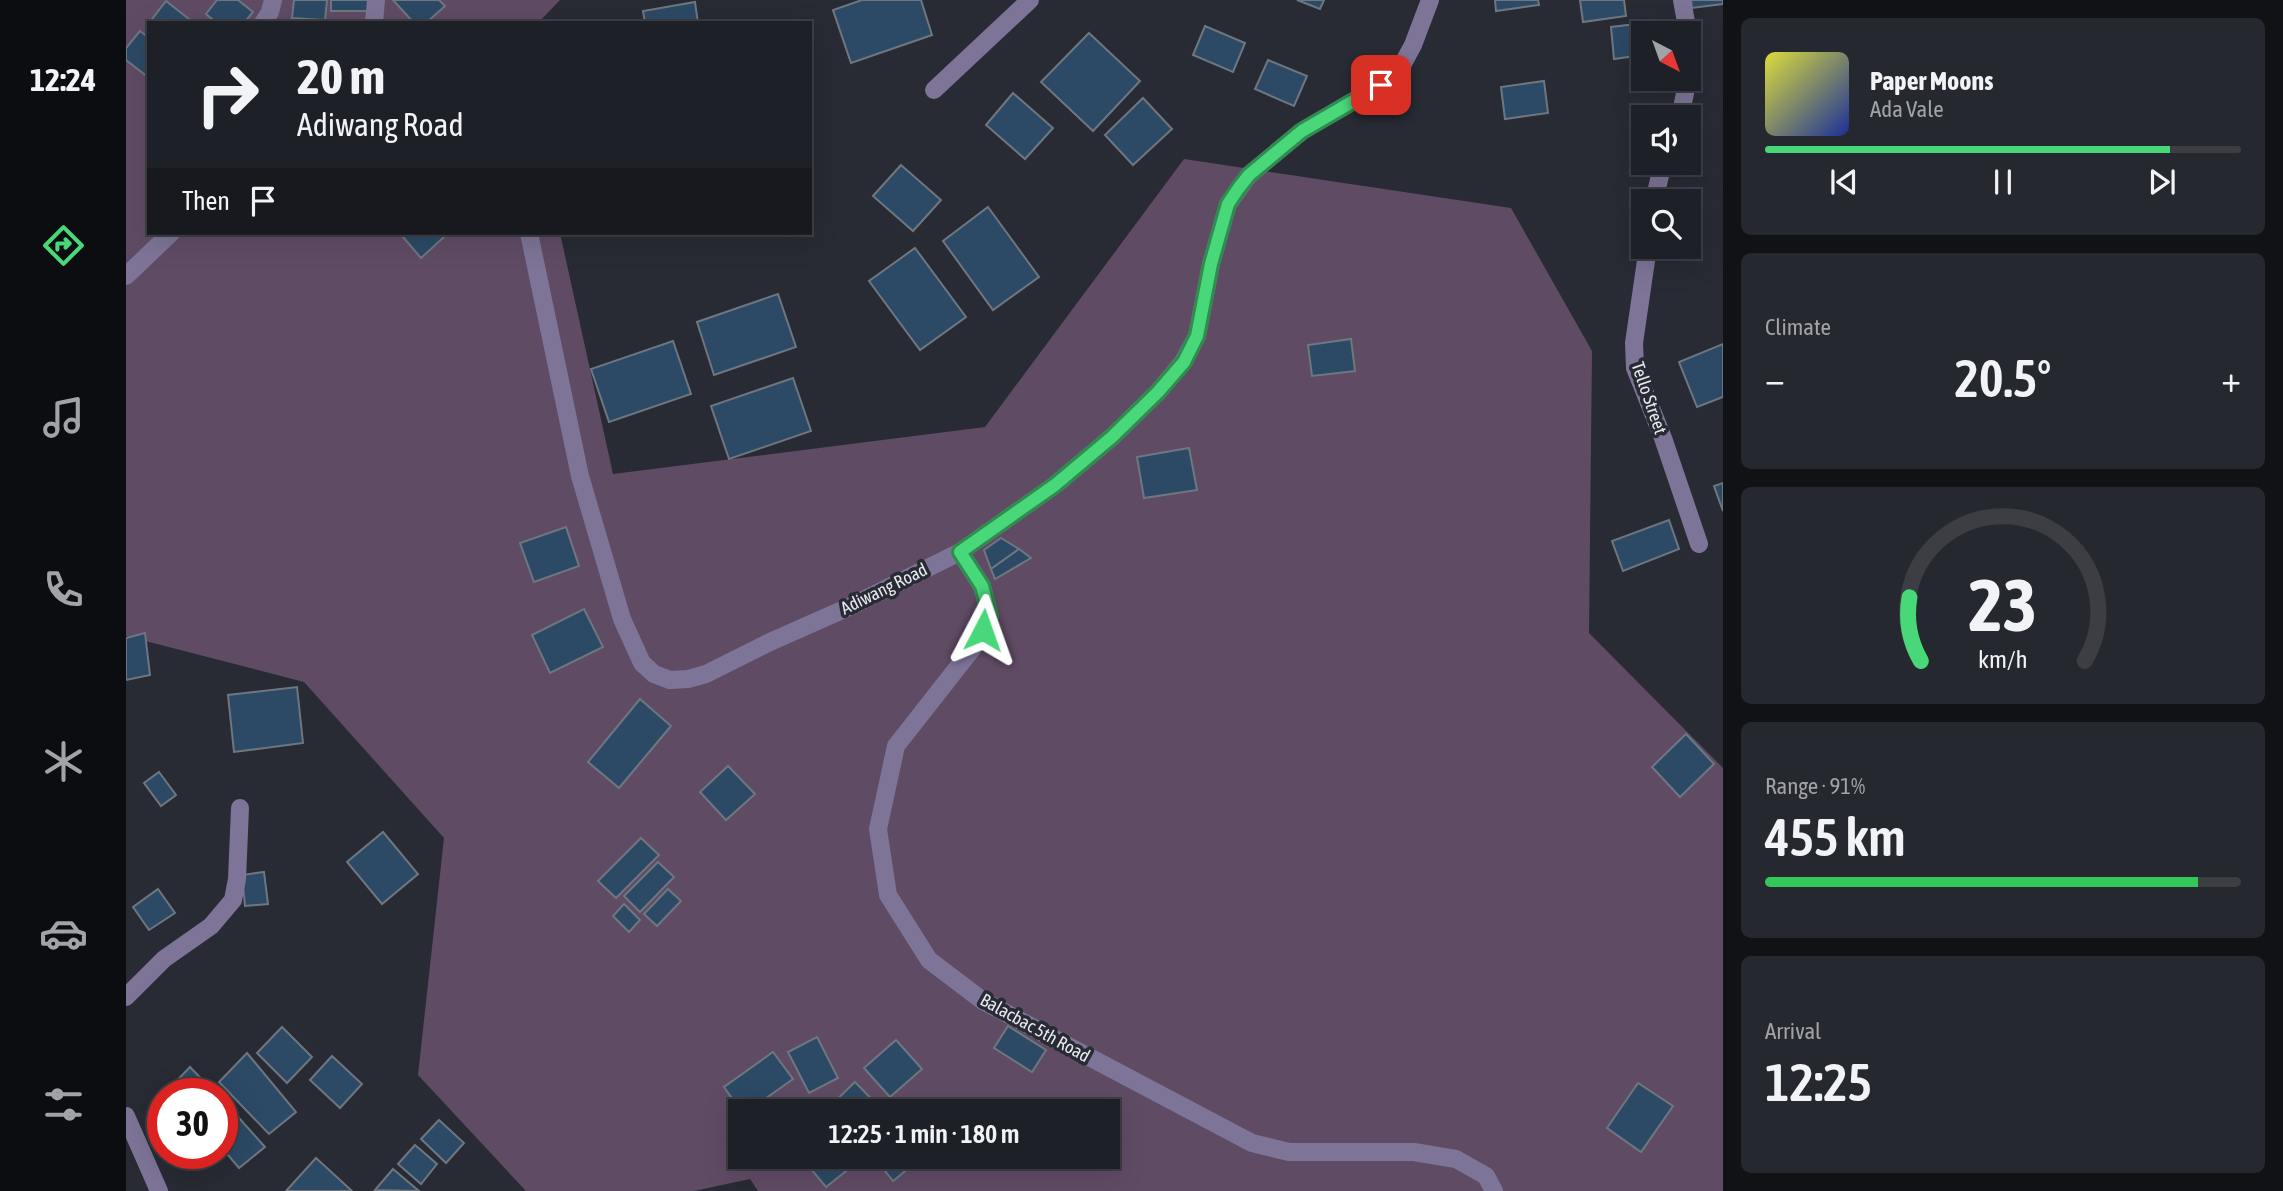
<!DOCTYPE html>
<html lang="en">
<head>
<meta charset="utf-8">
<style>
	body { margin:0; font-family:"Asap Condensed",sans-serif; background:#26282f; color:#f1f3f6; height:100vh; display:flex; flex-direction:column; font-size:26px; white-space:nowrap }
	* { box-sizing:border-box; margin:0 }
	p { font-size:23px; color:#a1a3a7 }
	.icon { flex:none; width:38px; height:38px; fill:none; stroke:currentColor; stroke-width:2; stroke-linecap:round; stroke-linejoin:round }
	.map { position:relative; flex:1; overflow:hidden }
	.drawer { display:flex; flex-direction:column; gap:18px; padding:18px; background:#101215; width:560px }
	.drawer>* { flex:none }
	.hud { position:absolute; left:21px; top:21px; width:665px; height:214px; border-radius:0px; box-shadow:0 7px 28px #0002,0 0 0 2px #3c3e44; background:#1e2027; color:#f1f3f6; overflow:hidden }
	.needle { width:46px; rotate:139deg }
	.fabs { position:absolute; left:1505px; top:21px; display:grid; gap:14px }
	.fabs a { display:grid; place-items:center; width:70px; height:70px; border-radius:0px; background:#1e2027; box-shadow:0 7px 28px #0002,0 0 0 2px #3c3e44; font-size:35px }
	.speed { position:absolute; left:21px; top:1078px; display:flex; gap:14px; font-size:35px; font-weight:700; text-align:center }
	.speed>* { display:grid; place-content:center; width:91px; height:91px; border-radius:50%; background:#1e2027; box-shadow:0 7px 28px #0002,0 0 0 2px #3c3e44; line-height:1 }
	.speed .limit { border:10px solid #d22; background:#fff; color:#111 }
	.pin { position:absolute; display:grid; place-items:center; width:60px; height:60px; color:#fff; margin:-30px; border-radius:14px; box-shadow:0 4px 10px #0006 }
	.me { position:absolute; width:77px; margin:-38px; rotate:4deg; stroke-linejoin:round; filter:drop-shadow(0 0 5px #0008) }
	.turn { display:flex; align-items:center; gap:24px; height:147px; padding:0 35px; font-size:32px }
	.turn .icon { width:91px; height:91px; stroke-width:2.5 }
	.turn b { display:block; font-size:49px; line-height:60px }
	.then { display:flex; align-items:center; height:66px; padding:0 35px; background:#0003; gap:14px; font-size:26px }
	.big { font-size:52px; font-weight:600; line-height:1.1 }
	.drawer .card { flex:1; display:flex; flex-direction:column; justify-content:center; gap:10px; min-width:0; padding:0 24px; border-radius:10px; background:#26282f }
	.drawer .dial { align-items:center; gap:0 }
	.dial svg { height:182px; overflow:visible; fill:none; stroke:#3c3e44; stroke-width:7; stroke-linecap:round; text-anchor:middle }
	.dial text { fill:#f1f3f6; stroke:none }
	.song { display:flex; align-items:center; gap:21px }
	.cover { width:84px; height:84px; border-radius:10px; background:linear-gradient(135deg,hsl(60 70% 55%),hsl(230 70% 35%)) }
	.played { height:7px; border-radius:4px; background:linear-gradient(90deg,#48d779 85%,#3c3e44 85%) }
	.keys { display:flex; justify-content:space-around; direction:ltr }
	.heat { display:flex; justify-content:space-between; align-items:center; font-size:38px; direction:ltr }
	.charge { height:10px; border-radius:5px; background:linear-gradient(90deg,#34c759 91%,#3c3e44 0) }
	.trip { position:absolute; left:602px; top:1099px; width:392px; height:70px; border-radius:0px; background:#1e2027; box-shadow:0 7px 28px #0002,0 0 0 2px #3c3e44; font-weight:600; line-height:70px; text-align:center }
	main { display:flex; flex:1; min-height:0 }
	.menu { display:flex; flex-direction:column; width:126px; justify-content:space-around; align-items:center; background:#0c0d10; color:#a1a3a7 }
	.menu .icon { width:49px; height:49px }
	.menu .selected { color:#48d779 }
	.menu b { font-size:32px; color:#f1f3f6 }
	.map>svg:first-child { display:block }
</style>
</head>
<body>
<main>
<nav class="menu">
<b>12:24</b>
<svg class="icon selected" aria-label="directions" viewBox="0 0 24 24"><path d="M12 3l9 9-9 9-9-9zM9 14v-3h6M13 9l2 2-2 2"/></svg>
<svg class="icon" aria-label="music" viewBox="0 0 24 24"><path d="M9 18V5l10-2v13"/><circle cx="6" cy="18" r="3"/><circle cx="16" cy="16" r="3"/></svg>
<svg class="icon" aria-label="phone" viewBox="0 0 24 24"><path d="M5 4h4l2 5-3 2q2 4 5 5l2-3 5 2v4C11 20 4 13 5 4z"/></svg>
<svg class="icon" aria-label="climate" viewBox="0 0 24 24"><path d="M12 3v18M4 7l16 10M4 17L20 7"/></svg>
<svg class="icon" aria-label="car" viewBox="0 0 24 24"><path d="M5 17H2v-5l4-1 3-4h7l3 4 3 1v5h-3M9 17h6M6 11h13"/><circle cx="7" cy="17" r="2"/><circle cx="17" cy="17" r="2"/></svg>
<svg class="icon" aria-label="filters" viewBox="0 0 24 24"><path d="M4 7h16M4 17h16"/><circle cx="9" cy="7" r="2"/><circle cx="15" cy="17" r="2"/></svg>
</nav>
<div class="map">
<svg width="1597" height="1191" viewBox="0 0 1597 1191">
	<rect width="100%" height="100%" fill="#282b34"/>
	<!-- green -->
	<path fill="#604b65" fill-rule="evenodd" d="M0 0H434L412 23H23V233H434L487 474 859 427 1058 159 1385 208 1466 351 1463 633 1597 768V1191H632L624 1179 568 1191H400L292 1075 318 838 178 682 0 636ZM614 1111H982V1157H614Z"/>
	<!-- building -->
	<g fill="#2c4965" stroke="#6e7780" stroke-width="2">
		<path d="M91 0H112L127 12 118 23H91L80 14Z"/>
		<path d="M168 0H201L199 20 166 18Z"/>
		<rect x="205" y="0" width="37" height="11"/>
		<path d="M267 0H313L319 6 300 23H288Z"/>
		<path d="M736 0H795L806 35 725 63 707 10Z"/>
		<path d="M1171 0H1198L1194 9Z"/>
		<path d="M1369 0H1412L1413 5 1370 11Z"/>
		<path d="M1454 0H1498L1500 16 1457 22Z"/>
		<path d="M1565 0H1597V4L1566 8Z"/>
		<path d="M40 1 68 23H23Z"/>
		<path d="M569 2 572 23H519L517 11Z"/>
		<path d="M1527 22 1529 33H1517V55L1488 59 1485 27Z"/>
		<path d="M1079 26 1119 43 1107 72 1067 55Z"/>
		<path d="M14 31 23 38 22 77 0 60V48Z"/>
		<path d="M963 33 1014 81 967 131 915 82Z"/>
		<path d="M1142 60 1181 76 1168 106 1129 89Z"/>
		<path d="M1418 81 1422 113 1379 119 1375 87Z"/>
		<path d="M887 93 927 128 899 159 860 125Z"/>
		<path d="M1017 98 1046 129 1007 165 979 135Z"/>
		<path d="M775 165 815 200 787 231 747 196Z"/>
		<path d="M862 207 913 277 867 310 817 241Z"/>
		<path d="M281 233H317L319 236 295 258 277 237Z"/>
		<path d="M789 248 840 317 794 350 743 281Z"/>
		<path d="M652 294 670 347 588 375 571 322Z"/>
		<path d="M1225 339 1229 371 1186 376 1182 345Z"/>
		<path d="M547 341 565 394 483 422 465 369Z"/>
		<path d="M1597 344V397L1571 407 1553 362Z"/>
		<path d="M667 378 685 431 603 459 585 406Z"/>
		<path d="M1063 448 1071 490 1018 498 1011 457Z"/>
		<path d="M1597 483V511L1588 486Z"/>
		<path d="M1543 520 1553 549 1497 571 1486 541Z"/>
		<path d="M440 527 453 566 408 582 394 543Z"/>
		<path d="M875 538 893 549 865 569 858 550Z"/>
		<path d="M893 549 905 558 869 579 865 569Z"/>
		<path d="M458 609 477 647 424 673 406 635Z"/>
		<path d="M19 633 24 675 0 680V638Z"/>
		<path d="M171 687 177 743 108 752 102 695Z"/>
		<path d="M514 699 545 726 493 788 462 762Z"/>
		<path d="M1560 734 1588 764 1554 797 1526 767Z"/>
		<path d="M602 766 629 794 600 820 574 792Z"/>
		<path d="M33 772 50 795 35 806 18 783Z"/>
		<path d="M257 832 292 874 256 904 221 862Z"/>
		<path d="M515 838 533 855 490 898 472 881Z"/>
		<path d="M532 862 548 877 514 912 498 896Z"/>
		<path d="M138 872 142 904 119 906 116 875Z"/>
		<path d="M32 889 49 913 23 930 7 907Z"/>
		<path d="M542 889 555 901 531 926 518 914Z"/>
		<path d="M498 904 514 920 503 932 487 916Z"/>
		<path d="M882 1026 920 1050 906 1072 868 1048Z"/>
		<path d="M156 1027 186 1057 161 1083 131 1053Z"/>
		<path d="M691 1037 712 1078 683 1093 662 1052Z"/>
		<path d="M770 1040 796 1069 764 1097 738 1068Z"/>
		<path d="M647 1052 667 1079 622 1111H615L598 1087Z"/>
		<path d="M121 1053 170 1112 143 1134 93 1082Z"/>
		<path d="M206 1056 236 1084 214 1108 184 1080Z"/>
		<path d="M64 1067 90 1094H45L42 1090Z"/>
		<path d="M729 1082 757 1111H699Z"/>
		<path d="M1512 1083 1547 1106 1515 1152 1481 1128Z"/>
		<path d="M97 1100 139 1147 113 1168 96 1148Z"/>
		<path d="M313 1120 338 1143 320 1163 295 1139Z"/>
		<path d="M289 1145 311 1164 295 1184 272 1164Z"/>
		<path d="M675 1157H708L720 1171 700 1187Z"/>
		<path d="M752 1157H784L789 1163 767 1181 750 1159Z"/>
		<path d="M190 1158 226 1191H160Z"/>
		<path d="M267 1169 293 1191 249 1190Z"/>
	</g>
	<g fill="none" stroke-linecap="round" stroke-linejoin="round">
		<!-- minor -->
		<g stroke="#7d7497" stroke-width="18">
			<path d="M1556 0 1562 33"/>
			<path d="M137 23 144 12 147 0"/>
			<path d="M248 23 250 0"/>
			<path d="M1563 35 1567 56 1563 76"/>
			<path d="M808 90 904 0"/>
			<path d="M1554 117 1562 79"/>
			<path d="M1528 201 1537 163"/>
			<path d="M403 233 454 476 496 619 516 663 528 674 544 680 562 679 580 674 644 642 723 607 834 552 929 485 986 437 1032 392 1057 362 1071 336 1085 264 1102 204 1123 175 1176 131 1255 85 1274 69 1287 45 1304 0"/>
			<path d="M1522 247 1508 343 1509 368 1537 438 1573 544"/>
			<path d="M0 276 45 233"/>
			<path d="M834 552 856 586 864 616 850 644 770 746 752 829 762 895 803 960 857 1001 1126 1143 1163 1152H1288L1330 1159 1360 1176 1368 1191"/>
			<path d="M0 997 38 959 85 926 107 900 111 879 114 808"/>
			<path d="M0 1116 33 1191"/>
		</g>
	</g>
	<g fill="none" stroke-linecap="round" stroke-linejoin="round">
		<!-- route casing -->
		<g stroke="#2f8c4f" stroke-width="18">
			<path id="route" d="M857 630 864 616 856 586 834 552 929 485 986 437 1032 392 1058 362 1071 336 1085 264 1102 204 1112 189 1123 175 1176 131 1255 85"/>
		</g>
		<!-- route -->
		<use href="#route" stroke="#48d779" stroke-width="12"/>
	</g>
	<g text-anchor="middle" stroke-width="7" stroke-linejoin="round" paint-order="stroke">
		<!-- street labels -->
		<g font-size="18" fill="#e7e9ef" stroke="#282b34">
			<text transform="translate(1523 398) rotate(71)" y="6">Tello Street</text>
			<text transform="translate(758 589) rotate(-26)" y="6">Adiwang Road</text>
			<text transform="translate(909 1028) rotate(29)" y="6">Balacbac 5th Road</text>
		</g>
	</g>
</svg>
<div class="fabs">
<a><svg class="needle" viewBox="-14 -14 28 28"><path d="M0-13l5 13h-10z" fill="#e53935"/><path d="M0 13l5-13h-10z" fill="#a1a3a7"/></svg></a>
<a><svg class="icon" aria-label="sound" viewBox="0 0 24 24"><path d="M4 9h4l5-4v14l-5-4H4zM17 9q2 3 0 6"/></svg></a>
<a><svg class="icon" aria-label="search" viewBox="0 0 24 24"><circle cx="10" cy="10" r="6"/><path d="M15 15l6 6"/></svg></a>
</div>
<div class="speed"><div class="limit">30</div></div>
<div class="pin" style="left:1255px;top:85px;background:#d93025"><svg class="icon" aria-label="arrive" viewBox="0 0 24 24"><path d="M6 21V4h12l-3 4 3 4H6"/></svg></div>
<svg class="me" style="left:857px;top:630px" viewBox="-20 -20 40 40"><path d="M0-17L14 15 0 8-14 15z" fill="#48d779" stroke="#fff" stroke-width="4"/></svg>
<div class="trip">12:25 · 1 min · 180 m</div>
<div class="hud">
<div class="turn"><svg class="icon" aria-label="right" viewBox="0 0 24 24"><path d="M7 20v-9h11M14 6l5 5-5 5"/></svg><div><b>20 m</b>Adiwang Road</div></div>
<div class="then">Then<svg class="icon" aria-label="arrive" viewBox="0 0 24 24"><path d="M6 21V4h12l-3 4 3 4H6"/></svg></div>
</div>
</div>
<section class="drawer">
<div class="card">
<div class="song"><i class="cover"></i><div><b>Paper Moons</b><p>Ada Vale</p></div></div>
<div class="played"></div>
<div class="keys"><svg class="icon" aria-label="previous" viewBox="0 0 24 24"><path d="M18 5L8 12l10 7zM5 5v14"/></svg><svg class="icon" aria-label="pause" viewBox="0 0 24 24"><path d="M8 5v14M16 5v14"/></svg><svg class="icon" aria-label="next" viewBox="0 0 24 24"><path d="M6 5l10 7-10 7zM19 5v14"/></svg></div>
</div>
<div class="card"><p>Climate</p>
<div class="heat"><a>−</a><b class="big">20.5°</b><a>+</a></div>
</div>
<div class="card dial"><svg viewBox="0 0 100 80">
<path d="M14 69A42 42 0 1 1 86 69"/>
<path d="M14 69A42 42 0 0 1 9 41" stroke="#48d779"/>
<text x="50" y="56" font-size="32" font-weight="700">23</text>
<text x="50" y="72" font-size="11">km/h</text>
</svg></div>
<div class="card"><p>Range · 91%</p><b class="big">455 km</b><div class="charge"></div></div>
<div class="card"><p>Arrival</p><b class="big">12:25</b></div>
</section>
</main>
</body>
</html>
